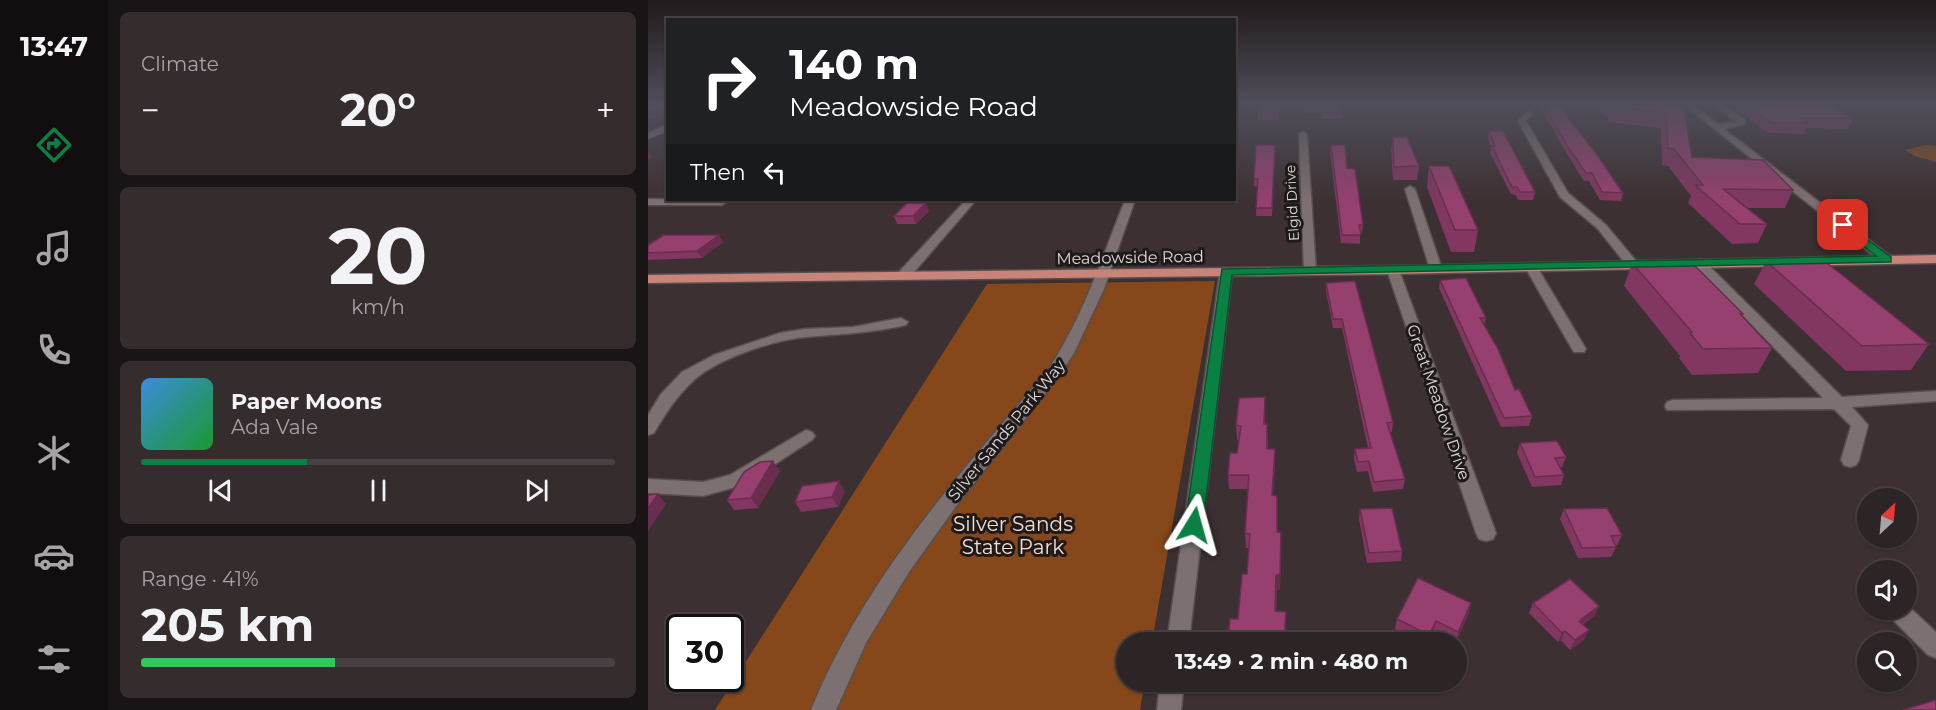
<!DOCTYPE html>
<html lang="en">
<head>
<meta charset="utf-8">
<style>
	body { margin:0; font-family:Montserrat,sans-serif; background:#352c2e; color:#f1f3f6; height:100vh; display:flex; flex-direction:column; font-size:22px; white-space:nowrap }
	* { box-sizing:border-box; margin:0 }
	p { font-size:20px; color:#a7a4a7 }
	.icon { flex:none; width:33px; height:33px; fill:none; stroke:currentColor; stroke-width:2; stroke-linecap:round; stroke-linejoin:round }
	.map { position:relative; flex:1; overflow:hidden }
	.drawer { display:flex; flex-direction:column; gap:12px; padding:12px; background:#191415; width:540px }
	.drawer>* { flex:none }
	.guide { position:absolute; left:18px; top:18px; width:570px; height:183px; border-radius:0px; box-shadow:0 2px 4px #0004,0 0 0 2px #484143; background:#202124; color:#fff; overflow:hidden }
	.needle { width:39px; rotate:26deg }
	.controls { position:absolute; left:1209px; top:488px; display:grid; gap:12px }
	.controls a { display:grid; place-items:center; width:60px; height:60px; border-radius:50%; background:#2d2426; box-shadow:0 2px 4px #0004,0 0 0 2px #484143; font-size:30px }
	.speed { position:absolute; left:18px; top:614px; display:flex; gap:12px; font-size:30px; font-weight:700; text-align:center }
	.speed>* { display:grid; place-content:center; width:78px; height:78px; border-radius:50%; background:#2d2426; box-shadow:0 2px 4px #0004,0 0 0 2px #484143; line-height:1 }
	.speed .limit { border:3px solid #111; border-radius:9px; background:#fff; color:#111 }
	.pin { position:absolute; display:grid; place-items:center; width:51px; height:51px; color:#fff; margin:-26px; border-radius:12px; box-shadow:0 3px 9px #0006 }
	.me { position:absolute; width:66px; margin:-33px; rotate:8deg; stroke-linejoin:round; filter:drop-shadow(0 0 4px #0008) }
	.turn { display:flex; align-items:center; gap:21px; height:126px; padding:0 24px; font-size:27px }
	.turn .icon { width:78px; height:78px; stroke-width:2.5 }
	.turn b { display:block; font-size:42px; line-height:51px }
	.then { display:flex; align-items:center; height:57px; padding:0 24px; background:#0003; gap:12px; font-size:22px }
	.big { font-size:45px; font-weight:700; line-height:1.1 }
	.drawer .tile { flex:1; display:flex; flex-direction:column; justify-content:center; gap:9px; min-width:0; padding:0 21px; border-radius:9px; background:#352c2e }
	.drawer .dial { align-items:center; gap:0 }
	.dial b { font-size:78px; line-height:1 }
	.song { display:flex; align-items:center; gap:18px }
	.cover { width:72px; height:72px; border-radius:9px; background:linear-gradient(135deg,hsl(210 70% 55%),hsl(130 70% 35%)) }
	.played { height:6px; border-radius:3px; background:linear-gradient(90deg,#0b8043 35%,#484143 35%) }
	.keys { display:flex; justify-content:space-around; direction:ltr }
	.heat { display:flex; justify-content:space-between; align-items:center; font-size:33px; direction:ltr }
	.charge { height:9px; border-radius:4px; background:linear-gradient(90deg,#34c759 41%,#484143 0) }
	.trip { position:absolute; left:468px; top:632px; width:351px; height:60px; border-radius:30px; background:#2d2426; box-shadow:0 2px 4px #0004,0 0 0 2px #484143; font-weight:700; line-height:60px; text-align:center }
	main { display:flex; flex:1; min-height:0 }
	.dock { display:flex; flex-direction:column; width:108px; justify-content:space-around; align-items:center; background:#120e0f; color:#a7a4a7 }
	.dock .icon { width:42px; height:42px }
	.dock .selected { color:#0b8043 }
	.dock b { font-size:27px; color:#f1f3f6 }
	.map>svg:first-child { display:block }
</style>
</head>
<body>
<main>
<nav class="dock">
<b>13:47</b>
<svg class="icon selected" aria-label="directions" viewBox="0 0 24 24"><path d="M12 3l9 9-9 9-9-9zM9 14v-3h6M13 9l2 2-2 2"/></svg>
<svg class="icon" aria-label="music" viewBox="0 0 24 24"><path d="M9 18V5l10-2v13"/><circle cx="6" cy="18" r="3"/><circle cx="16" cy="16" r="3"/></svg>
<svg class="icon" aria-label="phone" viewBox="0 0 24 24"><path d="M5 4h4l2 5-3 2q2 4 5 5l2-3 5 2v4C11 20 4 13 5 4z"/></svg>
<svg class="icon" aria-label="climate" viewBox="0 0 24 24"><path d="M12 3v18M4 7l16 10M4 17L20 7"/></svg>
<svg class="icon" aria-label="car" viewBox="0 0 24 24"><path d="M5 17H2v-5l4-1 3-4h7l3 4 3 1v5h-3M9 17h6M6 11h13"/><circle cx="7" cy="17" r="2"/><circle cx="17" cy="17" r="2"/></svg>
<svg class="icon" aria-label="filters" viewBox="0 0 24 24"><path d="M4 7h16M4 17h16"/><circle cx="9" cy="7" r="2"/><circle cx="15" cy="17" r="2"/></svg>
</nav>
<section class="drawer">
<div class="tile"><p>Climate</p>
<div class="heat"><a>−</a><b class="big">20°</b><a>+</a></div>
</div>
<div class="tile dial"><b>20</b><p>km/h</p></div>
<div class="tile">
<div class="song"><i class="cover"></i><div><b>Paper Moons</b><p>Ada Vale</p></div></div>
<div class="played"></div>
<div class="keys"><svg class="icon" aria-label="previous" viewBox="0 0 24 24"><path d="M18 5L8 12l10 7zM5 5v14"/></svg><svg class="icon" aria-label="pause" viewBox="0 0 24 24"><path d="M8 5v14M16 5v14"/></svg><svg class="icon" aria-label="next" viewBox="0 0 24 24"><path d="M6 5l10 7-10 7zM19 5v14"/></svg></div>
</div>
<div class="tile"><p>Range · 41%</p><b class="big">205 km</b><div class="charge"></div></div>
</section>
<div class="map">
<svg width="1288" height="710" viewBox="0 0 1288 710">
	<rect width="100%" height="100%" fill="#3c3032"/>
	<!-- green -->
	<g fill="#86481a">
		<path d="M1278 145 1288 146V162L1267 156 1257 150Z"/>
		<path d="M567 281 504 642H478V681H497L492 710H67L339 284Z"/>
	</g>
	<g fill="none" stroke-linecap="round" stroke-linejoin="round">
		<!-- minor casing -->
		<g stroke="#574e4f" stroke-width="3">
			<g id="minor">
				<path d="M1035 104H1044L1070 124 1088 122 1066 104H1075L1097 120V124L1076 129 1243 257 1245 260 1243 263H1235Z"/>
				<path d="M880 111 884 114 878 121 920 193 958 225 988 261 990 264 988 267H980L950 229 912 197 870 121Z"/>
				<path d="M20 124V130L0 139V133Z"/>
				<path d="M655 131 659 134 668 271 662 275 656 271 651 134Z"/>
				<path d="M762 186 767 189 794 269 792 272H784L782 269 757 189Z"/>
				<path d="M0 199 77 200 79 202 74 205H0Z"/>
				<path d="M318 200H328L260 279H250L249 276 250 273Z"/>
				<path d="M477 200H487L456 289 426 353 411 376 309 505 261 572 218 643 188 710H163C216 580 310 475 400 370 435 317 454 258 477 200Z"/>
				<path d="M1051 259 1055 260 1194 397 1288 391V401L1204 407 1220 425 1211 460 1208 465 1202 467 1196 465 1193 460 1203 426 1186 409 1019 410 1017 406 1019 402 1025 400 1175 398 1047 266 1045 263Z"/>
				<path d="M883 263 889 267 938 349 936 352H926L924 349 877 267Z"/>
				<path d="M745 266 751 270 848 533 845 539 838 541 831 539 828 533 739 270Z"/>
				<path d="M578 268 584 272 541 642H519L572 272Z"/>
				<path d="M253 318 260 322 258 325C224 333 192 334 158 337 126 340 67 359 44 382 28 397 17 414 6 433L0 435V415L13 394 34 372 66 355 132 333 157 329 205 327Z"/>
				<path d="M158 430 164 432 167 436 164 440 95 485 55 496 0 493V479L55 482 82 475Z"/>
				<path d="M1258 604 1288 632V658L1280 655 1241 616 1238 609H1258Z"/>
				<path d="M512 681H536L533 710H509Z"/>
			</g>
		</g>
		<!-- major casing -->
		<g stroke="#574e4f" stroke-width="3">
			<path id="major" d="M1288 255V263L745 274 0 283V275L745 266Z"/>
		</g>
		<!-- minor -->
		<use href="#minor" fill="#7d7071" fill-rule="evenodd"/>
		<!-- major -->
		<use href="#major" fill="#c98479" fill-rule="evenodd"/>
	</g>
	<!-- wall -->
	<g fill="#81375f">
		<path d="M633 104 630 120H610V105Z"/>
		<path d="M657 104H694L693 119H674V113H657Z"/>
		<path d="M890 104H909L975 193 973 201 952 200 941 181H936L919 154Z"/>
		<path d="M947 104H1035L1044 157 1145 190 1137 208H1099L1119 224 1110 243 1084 244 1040 203 1043 196 1020 166 1014 165 1013 128 960 122V119Z"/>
		<path d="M1080 104H1179L1205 118 1200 129 1158 128 1156 134 1121 133Z"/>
		<path d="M841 131 887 192 885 200H870L868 195 863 194 842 153 843 147 840 138Z"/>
		<path d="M745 137 771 166 769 180H745L743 149Z"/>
		<path d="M683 145 699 168 715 225 714 233H712V244L693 243 682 152Z"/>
		<path d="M627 152 624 216H608L609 187 606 186V179Z"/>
		<path d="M781 166 830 230 826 252H803L779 187Z"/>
		<path d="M281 211 268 224H249L246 216Z"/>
		<path d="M75 242 54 258 0 260V245Z"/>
		<path d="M1118 261 1281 344 1263 370 1198 371 1106 284Z"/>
		<path d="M984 263 1095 314 1094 316 1124 348 1110 373 1044 375 1031 358 1032 356 976 286Z"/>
		<path d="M792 280 838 318 836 325 867 390 884 416 881 426 853 427 791 288Z"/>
		<path d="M678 283 745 422 744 432H742L757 479 755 489 725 492 720 471 709 472 706 459 707 449 720 448 694 328H685L678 291Z"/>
		<path d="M617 397V424H619L620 449 627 463 625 495 629 532H633L632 589 629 590 628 611 638 612V642H580L590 619 599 574 601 548H598L597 533 600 489H581L580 475 589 453 591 440H589L588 425Z"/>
		<path d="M872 443 918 457 914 467H912L916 475 913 485 884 487 869 453Z"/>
		<path d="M132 471 110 508 86 510 79 500Z"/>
		<path d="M197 491 190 507 153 512 147 502Z"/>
		<path d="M916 509 974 535 969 545H967L968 547 963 557 930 558 912 519Z"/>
		<path d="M712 510 754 551 753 561 719 563 711 519Z"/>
		<path d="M823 603 821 613 808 642 785 631 780 642H773L747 629 749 619Z"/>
		<path d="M885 603 947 616 935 624 936 640 922 650 913 640 910 642 881 613Z"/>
	</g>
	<!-- shaded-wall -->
	<g fill="#692d4e">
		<path d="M630 104H633L630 120Z"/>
		<path d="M20 106V114L12 117 0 119V112Z"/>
		<path d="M0 150 4 158 0 160Z"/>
		<path d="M278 203 281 211 268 224 265 216Z"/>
		<path d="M71 235 75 242 54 258 49 251Z"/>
		<path d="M627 449V463L624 510V495Z"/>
		<path d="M125 461 132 471 110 508 103 498Z"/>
		<path d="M191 481 197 491 190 507 184 497Z"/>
		<path d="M10 494 18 504 0 531V508Z"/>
		<path d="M633 532 632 589 629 590 628 626V575Z"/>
		<path d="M823 603 821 613 808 642 810 632Z"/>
		<path d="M951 606 947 616 926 630 931 621Z"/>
		<path d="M638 612V642H636Z"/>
		<path d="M788 621 785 631 780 642 781 635Z"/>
		<path d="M941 630 936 640 922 650 927 640Z"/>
		<path d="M917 631 913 640 910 642 914 633Z"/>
	</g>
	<!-- building -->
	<g fill="#96406f" stroke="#692d4e" stroke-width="1.5">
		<path d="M0 104H20V106L8 111 0 112Z"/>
		<rect x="610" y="104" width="20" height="1"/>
		<path d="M675 104H694V105Z"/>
		<path d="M895 104H909L947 152 975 193 954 192 944 173H938L920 147Z"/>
		<path d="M964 104H1035L1044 157 1115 160 1145 190 1075 189 1119 224H1092L1047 185H1055L1026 149 1020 148 1018 113 964 107Z"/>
		<path d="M1097 104H1179L1205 118H1152L1160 123H1125Z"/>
		<path d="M841 131H855L887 192H872L869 187H864L844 146H847Z"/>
		<path d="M745 137H759L771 166 746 167Z"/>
		<path d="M608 145H627L624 208H608L610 179H606Z"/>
		<path d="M683 145H697L699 168 707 169 715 225H711L713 235H694Z"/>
		<path d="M781 166H801L830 230H807Z"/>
		<path d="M259 203H278L265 216H246Z"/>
		<path d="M16 235H71L49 251 0 253V245Z"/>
		<path d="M1174 259 1281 344 1214 346 1118 261Z"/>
		<path d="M1043 262 1095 314H1092L1124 348 1055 349 1042 333 1044 332 984 263Z"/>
		<path d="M818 278 838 318H832L849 347 867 390 871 389 884 416 856 418 792 280Z"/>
		<path d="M707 281 745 422 739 423 757 479 726 482 721 461 710 462 707 449 723 448 694 319H685L678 283Z"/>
		<path d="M617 397 616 424H619V449H627L624 495 629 496V532H633L632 575H628L627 611 638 612 636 642H580L582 619H590L594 574H599L602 534 597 533 601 475H580L582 453H589L593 426 588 425 591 398Z"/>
		<path d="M909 441 918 457 907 458 916 475 887 477 872 443Z"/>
		<path d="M125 461 103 498 79 500 96 472 112 462Z"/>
		<path d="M191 481 184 497 147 502 154 486Z"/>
		<path d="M10 494 0 508V495Z"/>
		<path d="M744 508 754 551 721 553 712 509Z"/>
		<path d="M959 508 974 535 963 536 968 547 934 548 916 509Z"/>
		<path d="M770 578 823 603 810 632 788 621 781 635 749 619Z"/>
		<path d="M922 579 951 606 931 621 941 630 927 640 917 631 914 633 885 603Z"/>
		<path d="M1288 700V710H1255Z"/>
	</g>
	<!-- sky -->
	<linearGradient id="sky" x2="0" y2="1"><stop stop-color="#211a1c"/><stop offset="0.51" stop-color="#504e5a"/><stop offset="1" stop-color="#504e5a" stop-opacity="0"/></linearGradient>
	<rect width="1288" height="203" fill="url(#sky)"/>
	<!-- route -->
	<path fill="#0b8043" stroke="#07532c" stroke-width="1.5" d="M1195 222 1243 257V262L584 275 555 525 552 530 546 532 540 530 537 525 574 269 1228 256 1191 227 1189 225Z"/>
	<g text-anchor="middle" stroke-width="6" stroke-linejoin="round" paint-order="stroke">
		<!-- far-street labels -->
		<g font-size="14" fill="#e0d8d9" stroke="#1f1a1a">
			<text transform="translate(644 203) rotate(-93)" y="5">Elgid Drive</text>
		</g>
		<!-- street labels -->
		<g font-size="16" fill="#e0d8d9" stroke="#1f1a1a">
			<text transform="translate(482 257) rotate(-1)" y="6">Meadowside Road</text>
			<text transform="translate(791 402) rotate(71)" y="6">Great Meadow Drive</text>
			<text transform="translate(358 430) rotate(-51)" y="6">Silver Sands Park Way</text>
		</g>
		<!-- near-park labels -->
		<g font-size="20" fill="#f5ded0" stroke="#1f1a1a">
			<text x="365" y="531">Silver Sands<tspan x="365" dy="23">State Park</tspan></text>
		</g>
	</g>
</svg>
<div class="controls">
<a><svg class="needle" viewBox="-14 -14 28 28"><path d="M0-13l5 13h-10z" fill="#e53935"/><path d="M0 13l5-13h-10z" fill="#a7a4a7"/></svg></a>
<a><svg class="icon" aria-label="sound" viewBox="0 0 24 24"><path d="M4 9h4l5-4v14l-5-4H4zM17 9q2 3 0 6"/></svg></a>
<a><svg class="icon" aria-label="search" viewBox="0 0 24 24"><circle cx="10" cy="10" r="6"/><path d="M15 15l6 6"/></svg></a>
</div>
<div class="speed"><div class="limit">30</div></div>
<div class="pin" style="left:1195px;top:225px;background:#d93025"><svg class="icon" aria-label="arrive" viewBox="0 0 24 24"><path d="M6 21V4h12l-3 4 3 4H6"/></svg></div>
<svg class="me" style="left:546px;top:525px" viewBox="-20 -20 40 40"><path d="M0-17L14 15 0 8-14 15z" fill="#0b8043" stroke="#fff" stroke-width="4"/></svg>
<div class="trip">13:49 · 2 min · 480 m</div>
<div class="guide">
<div class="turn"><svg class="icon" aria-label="right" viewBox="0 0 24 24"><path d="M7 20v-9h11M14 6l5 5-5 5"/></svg><div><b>140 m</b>Meadowside Road</div></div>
<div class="then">Then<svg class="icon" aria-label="left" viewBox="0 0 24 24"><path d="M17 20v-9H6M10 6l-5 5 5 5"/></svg></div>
</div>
</div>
</main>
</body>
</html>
